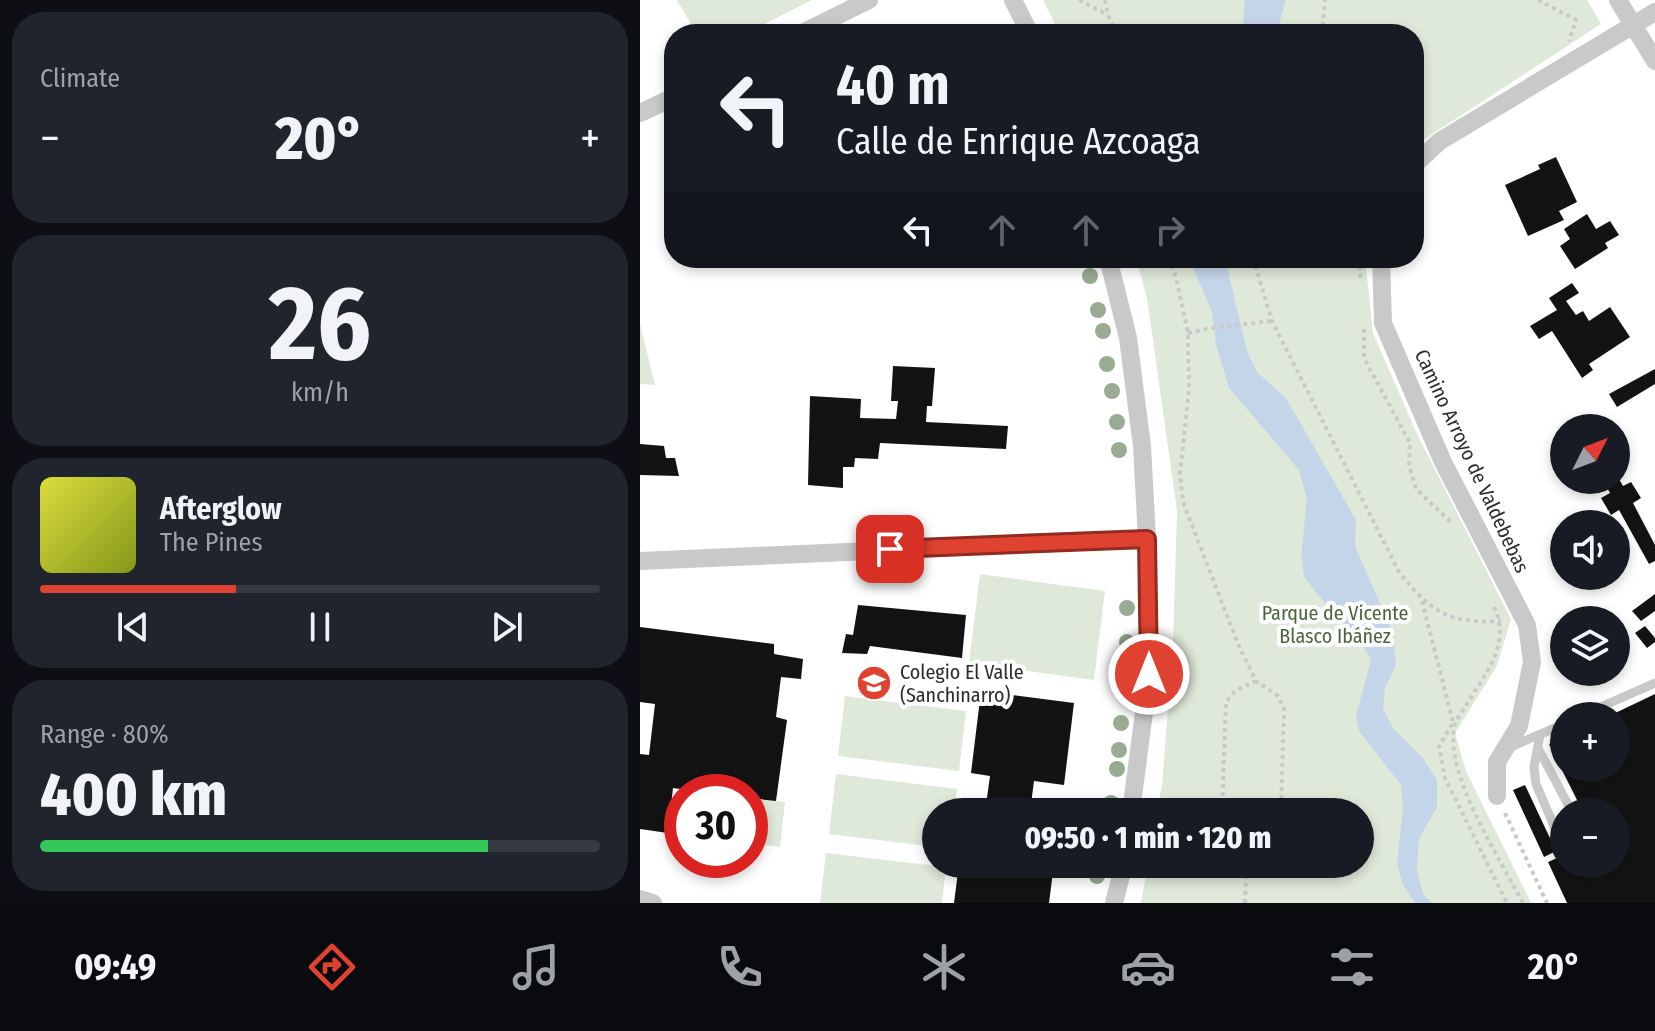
<!DOCTYPE html>
<html lang="en">
<head>
<meta charset="utf-8">
<style>
	body { margin:0; font-family:"Fira Sans Condensed",sans-serif; background:#20242c; color:#f1f3f6; height:100vh; display:flex; flex-direction:column; font-size:30px; white-space:nowrap }
	* { box-sizing:border-box; margin:0 }
	p { font-size:26px; color:#9ea1a6 }
	.icon { flex:none; width:44px; height:44px; fill:none; stroke:currentColor; stroke-width:2; stroke-linecap:round; stroke-linejoin:round }
	.map { position:relative; flex:1; overflow:hidden }
	.sheet { display:flex; flex-direction:column; gap:12px; padding:12px; background:#0d0f14; width:640px }
	.sheet>* { flex:none }
	.hud { position:absolute; left:24px; top:24px; width:760px; height:244px; border-radius:32px; box-shadow:0 4px 12px #0003; background:#171b24; color:#f1f3f6; overflow:hidden }
	.needle { width:52px; rotate:48deg }
	.controls { position:absolute; left:910px; top:414px; display:grid; gap:16px }
	.controls a { display:grid; place-items:center; width:80px; height:80px; border-radius:50%; background:#171b24; box-shadow:0 4px 12px #0003; font-size:40px }
	.speed { position:absolute; left:24px; top:774px; display:flex; gap:16px; font-size:40px; font-weight:700; text-align:center }
	.speed>* { display:grid; place-content:center; width:104px; height:104px; border-radius:50%; background:#171b24; box-shadow:0 4px 12px #0003; line-height:1 }
	.speed .limit { border:12px solid #d22; background:#fff; color:#111 }
	.pin { position:absolute; display:grid; place-items:center; width:68px; height:68px; color:#fff; margin:-34px; border-radius:16px; box-shadow:0 4px 12px #0006 }
	.me { position:absolute; width:88px; margin:-44px; rotate:0deg; stroke-linejoin:round; filter:drop-shadow(0 0 6px #0008) }
	.turn { display:flex; align-items:center; gap:28px; height:168px; padding:0 40px; font-size:36px }
	.turn .icon { width:104px; height:104px; stroke-width:2.5 }
	.turn b { display:block; font-size:56px; line-height:68px }
	.lanes { display:flex; align-items:center; height:76px; padding:0 40px; background:#0003; justify-content:center; gap:40px; direction:ltr }
	.lanes .off { opacity:.35 }
	.big { font-size:60px; font-weight:800; line-height:1.1 }
	.sheet .widget { flex:1; display:flex; flex-direction:column; justify-content:center; gap:12px; min-width:0; padding:0 28px; border-radius:32px; background:#20242c }
	.sheet .dial { align-items:center; gap:0 }
	.dial b { font-size:104px; line-height:1 }
	.song { display:flex; align-items:center; gap:24px }
	.cover { width:96px; height:96px; border-radius:12px; background:linear-gradient(135deg,hsl(60 70% 55%),hsl(70 70% 35%)) }
	.played { height:8px; border-radius:4px; background:linear-gradient(90deg,#e04231 35%,#363941 35%) }
	.keys { display:flex; justify-content:space-around; direction:ltr }
	.heat { display:flex; justify-content:space-between; align-items:center; font-size:44px; direction:ltr }
	.charge { height:12px; border-radius:6px; background:linear-gradient(90deg,#34c759 80%,#363941 0) }
	.trip { position:absolute; left:282px; top:798px; width:452px; height:80px; border-radius:40px; background:#171b24; box-shadow:0 4px 12px #0003; font-weight:800; line-height:80px; text-align:center }
	.dock { display:flex; height:128px; justify-content:space-around; align-items:center; background:#090b0e; color:#9ea1a6 }
	.dock .icon { width:56px; height:56px }
	.dock .selected { color:#e04231 }
	.dock b { font-size:36px; color:#f1f3f6 }
	main { display:flex; flex:1; min-height:0 }
	.map>svg:first-child { display:block }
</style>
</head>
<body>
<main>
<section class="sheet">
<div class="widget"><p>Climate</p>
<div class="heat"><a>−</a><b class="big">20°</b><a>+</a></div>
</div>
<div class="widget dial"><b>26</b><p>km/h</p></div>
<div class="widget">
<div class="song"><i class="cover"></i><div><b>Afterglow</b><p>The Pines</p></div></div>
<div class="played"></div>
<div class="keys"><svg class="icon" aria-label="previous" viewBox="0 0 24 24"><path d="M18 5L8 12l10 7zM5 5v14"/></svg><svg class="icon" aria-label="pause" viewBox="0 0 24 24"><path d="M8 5v14M16 5v14"/></svg><svg class="icon" aria-label="next" viewBox="0 0 24 24"><path d="M6 5l10 7-10 7zM19 5v14"/></svg></div>
</div>
<div class="widget"><p>Range · 80%</p><b class="big">400 km</b><div class="charge"></div></div>
</section>
<div class="map">
<svg width="1015" height="903" viewBox="0 0 1015 903">
	<rect width="100%" height="100%" fill="#fff"/>
	<!-- green -->
	<g fill="#dfe9d9">
		<path d="M37 0H172L105 34H57Z"/>
		<path d="M403 0H947L961 24 774 146V34H420Z"/>
		<path d="M496 258H725L733 333 776 432 871 619 857 666 815 733 826 771 891 903H501L508 864H720V812H517L522 785 533 645 537 511 507 298Z"/>
		<path d="M0 324 15 385 0 384Z"/>
		<path d="M340 574 465 591 454 680 329 663Z"/>
		<path d="M205 696 326 711 319 771 198 756Z"/>
		<path d="M196 774 317 789 314 812H296V847L189 834Z"/>
		<path d="M110 798 145 802 140 847 110 843Z"/>
		<path d="M186 853 306 867 302 903H180Z"/>
	</g>
	<!-- water -->
	<g fill="#c5d5e9">
		<path d="M605 0H646L636 34H602Z"/>
		<path d="M549 258H585L607 351 617 372 646 398 716 520 715 546 753 633 756 665 745 688 743 708 753 728 782 757 797 780V807L779 839 777 869 783 894 792 903H775L762 883 757 862 763 809 761 785 719 731 716 715 731 660 720 641 677 594 664 576 661 556 667 499 659 470 589 388 576 345 572 312Z"/>
	</g>
	<!-- building -->
	<g fill="#131313">
		<path d="M916 157 937 202 919 211 924 220 888 236 865 185 900 169 898 165Z"/>
		<path d="M947 214 956 229 970 221 979 235 965 243 968 248 935 269 920 246 930 239 924 229Z"/>
		<path d="M932 283 939 293 926 301 936 315 943 311 949 321 970 307 990 337 949 364 953 370 942 378 912 331 899 339 890 326 917 310 909 298Z"/>
		<path d="M253 366 295 368 292 406H287L286 422 368 426 366 449 240 443 238 459 215 458 214 467H203V488L168 485 170 396 221 399 220 418 256 419 258 401H251Z"/>
		<path d="M1015 369V384L977 407 969 394Z"/>
		<path d="M0 444 24 446 26 458H35L39 476 0 475Z"/>
		<path d="M976 474 983 486 991 482 1001 498 993 503 1015 545V561L1009 564 979 510 971 515 961 498 970 493 963 480H976Z"/>
		<path d="M1015 594V611L1001 621 992 611Z"/>
		<path d="M218 605 326 615 322 658 230 646 227 654 202 653 206 634 213 635Z"/>
		<path d="M1005 626 1015 638V642L1007 648 995 633Z"/>
		<path d="M0 627 134 644V654L163 659 161 679 141 677 136 717 147 720 136 801 110 798V792H62L33 788 28 833 0 829V754L9 755 15 704 0 702Z"/>
		<path d="M341 691 434 703 424 785 394 781 390 812H345L350 776 331 773Z"/>
		<path d="M1015 694V903H927L908 862 924 855V864H976V812H943L909 744 924 737V768H976V716H969Z"/>
		<path d="M885 785 916 851 904 857 873 790Z"/>
		<path d="M319 864H414L409 903H314Z"/>
	</g>
	<g fill="none" stroke-linecap="round" stroke-linejoin="round">
		<!-- path -->
		<g stroke="#c9c9c9" stroke-width="4" stroke-dasharray="4 4" stroke-linecap="butt">
			<path d="M439 0 468 15"/>
			<path d="M465 0 468 15 477 34"/>
			<path d="M898 0 936 20 929 41"/>
			<path d="M682 34 685 0"/>
			<path d="M528 258 536 277 548 333 549 390 540 473 543 502 598 644 616 681 638 696 644 708 641 812"/>
			<path d="M613 258 632 321 759 572C791 612 808 624 861 621"/>
			<path d="M719 258 721 281"/>
			<path d="M724 329V358L770 443 769 466 776 489 813 524"/>
			<path d="M548 333 571 328 632 321"/>
			<path d="M782 601 814 726"/>
			<path d="M854 607C872 645 844 675 825 707 821 713 815 721 814 728 806 777 860 859 883 903"/>
			<path d="M812 724 799 746 805 778 867 903"/>
			<path d="M582 812 586 702 596 690 616 681"/>
			<path d="M865 813 907 903"/>
			<path d="M589 864 606 876"/>
			<path d="M605 903 606 876 620 872 629 864"/>
		</g>
		<!-- service -->
		<g stroke="#c9c9c9" stroke-width="9">
			<path d="M940 716 1015 683"/>
			<path d="M900 735 894 767 896 784 917 833"/>
			<path d="M868 748 924 724"/>
			<path d="M898 748 932 812"/>
		</g>
		<!-- minor -->
		<g stroke="#c9c9c9" stroke-width="18">
			<path d="M373 0 390 34"/>
			<path d="M978 0 1015 61"/>
			<path d="M160 34 229 0"/>
			<path d="M0 113 34 97"/>
			<path d="M774 165 800 141 1015 12"/>
			<path d="M468 258 488 338 502 446 507 539 509 674 491 812"/>
			<path d="M741 258 743 323 803 462 887 625 892 662 879 726 857 762V796"/>
			<path d="M0 561 507 539"/>
			<path d="M0 899 13 903"/>
			<path d="M474 903 484 864"/>
		</g>
	</g>
	<!-- trees -->
	<g fill="#9aab93">
		<circle cx="450" cy="276" r="8"/>
		<circle cx="458" cy="310" r="8"/>
		<circle cx="463" cy="331" r="8"/>
		<circle cx="467" cy="364" r="8"/>
		<circle cx="472" cy="391" r="8"/>
		<circle cx="477" cy="422" r="8"/>
		<circle cx="479" cy="450" r="8"/>
		<circle cx="487" cy="608" r="8"/>
		<circle cx="487" cy="642" r="8"/>
		<circle cx="486" cy="662" r="8"/>
		<circle cx="485" cy="687" r="8"/>
		<circle cx="481" cy="723" r="8"/>
		<circle cx="479" cy="750" r="8"/>
		<circle cx="477" cy="769" r="8"/>
		<circle cx="471" cy="803" r="8"/>
		<circle cx="457" cy="876" r="8"/>
	</g>
	<g fill="none" stroke-linecap="round" stroke-linejoin="round">
		<!-- route casing -->
		<g stroke="#922b20" stroke-width="20">
			<path id="route" d="M250 549 507 539 509 674"/>
		</g>
		<!-- route -->
		<use href="#route" stroke="#e04231" stroke-width="14"/>
	</g>
	<!-- icons -->
	<defs>
		<g id="school-disc" transform="scale(1.8)"><circle r="9.5" fill="#e04231" stroke="#fff"/><path d="M0-5L7-2L0 1L-7-2ZM-4 1L0 2.5L4 1V4Q0 6-4 4Z" fill="#fff"/></g>
	</defs>
	<g fill-rule="evenodd">
		<use href="#school-disc" x="234" y="683"/>
	</g>
	<g text-anchor="middle" stroke-width="8" stroke-linejoin="round" paint-order="stroke">
		<!-- street labels -->
		<g font-size="20" fill="#2c2c2c" stroke="#fff">
			<text transform="translate(832 461) rotate(65)" y="7">Camino Arroyo de Valdebebas</text>
		</g>
		<!-- park labels -->
		<g font-size="20" fill="#48663b" stroke="#fff">
			<text x="695" y="620">Parque de Vicente<tspan x="695" dy="23">Blasco Ibáñez</tspan></text>
		</g>
		<!-- poi labels -->
		<g font-size="20" fill="#2c2c2c" stroke="#fff" text-anchor="start">
			<text x="260" y="679">Colegio El Valle<tspan x="260" dy="23">(Sanchinarro)</tspan></text>
		</g>
	</g>
</svg>
<div class="controls">
<a><svg class="needle" viewBox="-14 -14 28 28"><path d="M0-13l5 13h-10z" fill="#e53935"/><path d="M0 13l5-13h-10z" fill="#9ea1a6"/></svg></a>
<a><svg class="icon" aria-label="sound" viewBox="0 0 24 24"><path d="M4 9h4l5-4v14l-5-4H4zM17 9q2 3 0 6"/></svg></a>
<a><svg class="icon" aria-label="layers" viewBox="0 0 24 24"><path d="M12 4l9 5-9 5-9-5zM3 14l9 5 9-5"/></svg></a>
<a>+</a>
<a>−</a>
</div>
<div class="speed"><div class="limit">30</div></div>
<div class="pin" style="left:250px;top:549px;background:#d93025"><svg class="icon" aria-label="arrive" viewBox="0 0 24 24"><path d="M6 21V4h12l-3 4 3 4H6"/></svg></div>
<svg class="me" style="left:509px;top:674px" viewBox="-20 -20 40 40"><circle r="17" fill="#e04231" stroke="#fff" stroke-width="3"/><path d="M0-11L8 9 0 5-8 9z" fill="#fff"/></svg>
<div class="trip">09:50 · 1 min · 120 m</div>
<div class="hud">
<div class="turn"><svg class="icon" aria-label="left" viewBox="0 0 24 24"><path d="M17 20v-9H6M10 6l-5 5 5 5"/></svg><div><b>40 m</b>Calle de Enrique Azcoaga</div></div>
<div class="lanes"><svg class="icon" aria-label="left" viewBox="0 0 24 24"><path d="M17 20v-9H6M10 6l-5 5 5 5"/></svg><svg class="icon off" aria-label="ahead" viewBox="0 0 24 24"><path d="M12 20V5M6 11l6-6 6 6"/></svg><svg class="icon off" aria-label="ahead" viewBox="0 0 24 24"><path d="M12 20V5M6 11l6-6 6 6"/></svg><svg class="icon off" aria-label="right" viewBox="0 0 24 24"><path d="M7 20v-9h11M14 6l5 5-5 5"/></svg></div>
</div>
</div>
</main>
<nav class="dock">
<b>09:49</b>
<svg class="icon selected" aria-label="directions" viewBox="0 0 24 24"><path d="M12 3l9 9-9 9-9-9zM9 14v-3h6M13 9l2 2-2 2"/></svg>
<svg class="icon" aria-label="music" viewBox="0 0 24 24"><path d="M9 18V5l10-2v13"/><circle cx="6" cy="18" r="3"/><circle cx="16" cy="16" r="3"/></svg>
<svg class="icon" aria-label="phone" viewBox="0 0 24 24"><path d="M5 4h4l2 5-3 2q2 4 5 5l2-3 5 2v4C11 20 4 13 5 4z"/></svg>
<svg class="icon" aria-label="climate" viewBox="0 0 24 24"><path d="M12 3v18M4 7l16 10M4 17L20 7"/></svg>
<svg class="icon" aria-label="car" viewBox="0 0 24 24"><path d="M5 17H2v-5l4-1 3-4h7l3 4 3 1v5h-3M9 17h6M6 11h13"/><circle cx="7" cy="17" r="2"/><circle cx="17" cy="17" r="2"/></svg>
<svg class="icon" aria-label="filters" viewBox="0 0 24 24"><path d="M4 7h16M4 17h16"/><circle cx="9" cy="7" r="2"/><circle cx="15" cy="17" r="2"/></svg>
<b>20°</b>
</nav>
</body>
</html>
